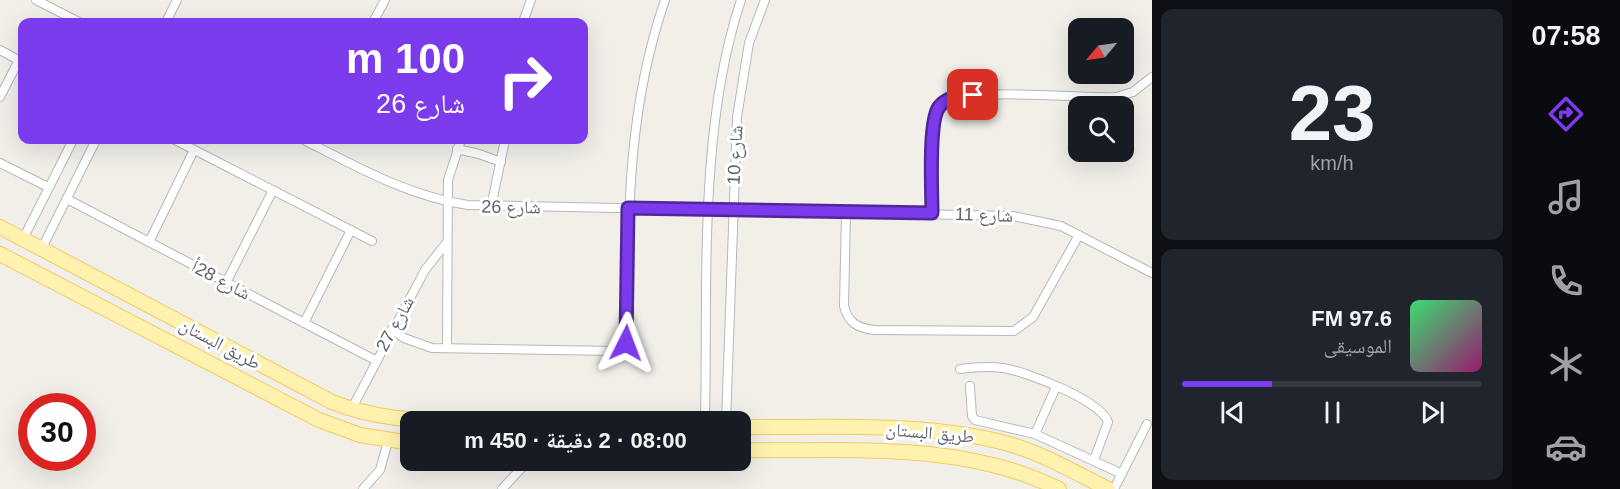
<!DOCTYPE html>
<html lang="ar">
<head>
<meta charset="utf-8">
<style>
	body { margin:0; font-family:Arial,"Noto Naskh Arabic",sans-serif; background:#20242c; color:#f1f3f6; direction:rtl; height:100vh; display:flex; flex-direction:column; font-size:22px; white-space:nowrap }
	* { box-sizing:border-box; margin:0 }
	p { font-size:20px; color:#9ea1a6 }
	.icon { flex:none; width:33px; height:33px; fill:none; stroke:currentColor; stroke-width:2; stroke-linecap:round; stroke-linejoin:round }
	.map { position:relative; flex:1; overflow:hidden; direction:ltr }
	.side { display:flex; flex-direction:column; gap:9px; padding:9px; background:#0d0f14; width:360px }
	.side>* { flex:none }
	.guide { position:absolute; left:18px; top:18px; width:570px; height:126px; border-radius:12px; box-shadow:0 6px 24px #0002; direction:rtl; background:#7c3aed; color:#fff; overflow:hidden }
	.needle { width:39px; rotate:241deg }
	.tools { position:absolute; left:1068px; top:18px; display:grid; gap:12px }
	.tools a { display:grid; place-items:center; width:66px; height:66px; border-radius:12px; background:#171b24; box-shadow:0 6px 24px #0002; font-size:30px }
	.speed { position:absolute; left:18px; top:393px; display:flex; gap:12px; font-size:30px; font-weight:700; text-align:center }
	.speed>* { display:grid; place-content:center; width:78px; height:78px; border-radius:50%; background:#171b24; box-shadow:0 6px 24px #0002; line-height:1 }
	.speed .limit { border:9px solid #d22; background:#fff; color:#111 }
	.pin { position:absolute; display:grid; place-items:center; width:51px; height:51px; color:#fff; margin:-26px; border-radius:12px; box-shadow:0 3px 9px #0006 }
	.me { position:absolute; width:66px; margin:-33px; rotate:3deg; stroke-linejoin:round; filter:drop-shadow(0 0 4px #0008) }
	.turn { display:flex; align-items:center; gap:21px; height:126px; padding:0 24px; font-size:27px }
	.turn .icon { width:78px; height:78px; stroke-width:2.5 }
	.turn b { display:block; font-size:42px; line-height:51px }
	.side .tile { flex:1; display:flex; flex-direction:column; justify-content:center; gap:9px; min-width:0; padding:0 21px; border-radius:12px; background:#20242c }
	.side .dial { align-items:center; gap:0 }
	.dial b { font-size:78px; line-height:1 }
	.song { display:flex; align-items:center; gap:18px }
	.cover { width:72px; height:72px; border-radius:9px; background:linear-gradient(135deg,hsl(140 70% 55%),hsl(320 70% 35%)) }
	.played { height:6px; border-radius:3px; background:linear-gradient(90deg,#7c3aed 30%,#363941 30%) }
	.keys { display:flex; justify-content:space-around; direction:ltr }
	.trip { position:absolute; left:400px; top:411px; width:351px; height:60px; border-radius:12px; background:#171b24; box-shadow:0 6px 24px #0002; font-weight:700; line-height:60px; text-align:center; direction:rtl }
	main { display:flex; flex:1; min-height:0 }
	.tabs { display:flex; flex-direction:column; width:108px; justify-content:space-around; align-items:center; background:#090b0e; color:#9ea1a6 }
	.tabs .icon { width:42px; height:42px }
	.tabs .selected { color:#7c3aed }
	.tabs b { font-size:27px; color:#f1f3f6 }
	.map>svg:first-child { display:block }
</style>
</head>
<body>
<main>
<nav class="tabs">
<b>07:58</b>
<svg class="icon selected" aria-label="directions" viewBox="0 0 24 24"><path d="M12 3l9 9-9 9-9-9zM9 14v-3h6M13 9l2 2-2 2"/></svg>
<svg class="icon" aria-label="music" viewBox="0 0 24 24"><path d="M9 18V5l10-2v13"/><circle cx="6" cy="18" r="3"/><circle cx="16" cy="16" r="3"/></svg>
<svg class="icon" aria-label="phone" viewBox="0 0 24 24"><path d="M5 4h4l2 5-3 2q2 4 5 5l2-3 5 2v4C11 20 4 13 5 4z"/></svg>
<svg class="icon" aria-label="climate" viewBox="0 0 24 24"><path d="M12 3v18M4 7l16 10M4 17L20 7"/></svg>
<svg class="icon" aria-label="car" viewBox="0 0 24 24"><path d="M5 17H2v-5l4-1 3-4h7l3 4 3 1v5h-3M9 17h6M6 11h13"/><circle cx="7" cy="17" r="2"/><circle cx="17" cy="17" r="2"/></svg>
</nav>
<section class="side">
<div class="tile dial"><b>23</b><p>km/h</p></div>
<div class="tile">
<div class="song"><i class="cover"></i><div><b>97.6 FM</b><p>الموسيقى</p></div></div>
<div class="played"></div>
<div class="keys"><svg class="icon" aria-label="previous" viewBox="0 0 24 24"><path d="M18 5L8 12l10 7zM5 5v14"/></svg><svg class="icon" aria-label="pause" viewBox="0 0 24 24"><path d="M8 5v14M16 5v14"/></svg><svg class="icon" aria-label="next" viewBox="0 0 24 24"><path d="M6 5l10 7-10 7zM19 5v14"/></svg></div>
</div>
</section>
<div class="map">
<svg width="1152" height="489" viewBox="0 0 1152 489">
	<rect width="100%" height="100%" fill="#f1efe8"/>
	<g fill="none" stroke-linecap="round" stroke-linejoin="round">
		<!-- street casing -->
		<g stroke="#b5b8bc" stroke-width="10">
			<g id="street">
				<path d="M36 0 79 22"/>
				<path d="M166 22 177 0"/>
				<path d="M373 22 385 0"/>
				<path d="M523 22 531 0"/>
				<path d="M0 50 22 62"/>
				<path d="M0 97 19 60"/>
				<path d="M175 140 372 241"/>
				<path d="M304 140C357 167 408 196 468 205L1013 216 1061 226 1152 273"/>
				<path d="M457 149 479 154 501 162"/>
				<path d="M0 163 48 187"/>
				<path d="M67 199 375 360"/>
				<path d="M491 207 505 140"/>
				<path d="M846 213 844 306C848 323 858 328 874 330L1014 331 1033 317 1079 235"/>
				<path d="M932 213C932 190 928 127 938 109 952 83 1085 100 1116 97L1133 92 1152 77"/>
				<path d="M23 239 73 140"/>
				<path d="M149 242 194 150"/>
				<path d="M42 248 96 140"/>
				<path d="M226 283 273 190"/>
				<path d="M304 323 351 230"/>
				<path d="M392 329 404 338 432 348 615 351 623 347 628 338C628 221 626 113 665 0"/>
				<path d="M447 348 448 180 461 140"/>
				<path d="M960 369C975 367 988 366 1003 368 1025 371 1102 401 1108 422L1094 460"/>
				<path d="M970 386 972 416 975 420 1035 434 1122 474"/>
				<path d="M351 410 425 270 447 242"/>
				<path d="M705 422C708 286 698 129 741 0"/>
				<path d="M726 422 737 117 749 43 765 0"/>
				<path d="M1035 434 1056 387"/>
				<path d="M363 489 380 470 388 441"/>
				<path d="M502 489 529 460"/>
				<path d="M1114 489 1147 424"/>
			</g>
		</g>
		<!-- primary casing -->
		<g stroke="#f2c960" stroke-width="16">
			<g id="primary">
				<path d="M0 227 332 402C372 418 410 420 453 422"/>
				<path d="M0 254 319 420 360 435 411 443"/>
				<path d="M741 427C825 428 929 421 1009 444 1044 454 1076 473 1108 489"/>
				<path d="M741 450C847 452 961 440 1059 489"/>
			</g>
		</g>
		<!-- street -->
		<use href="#street" stroke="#fff" stroke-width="8"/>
		<!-- primary -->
		<use href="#primary" stroke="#fff2af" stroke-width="14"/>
	</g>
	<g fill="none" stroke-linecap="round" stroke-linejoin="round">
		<!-- route casing -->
		<g stroke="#51269a" stroke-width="15">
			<path id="route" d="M626 343 628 208 932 213C932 192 928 121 939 107 947 96 962 95 973 95"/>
		</g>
		<!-- route -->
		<use href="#route" stroke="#7c3aed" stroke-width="10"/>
	</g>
	<g text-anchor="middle" stroke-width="6" stroke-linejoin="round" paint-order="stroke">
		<!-- street labels -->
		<g font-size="18" fill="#5f6368" stroke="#fff">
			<text transform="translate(735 155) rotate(-87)" y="6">شارع 10</text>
			<text transform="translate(511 207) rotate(1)" y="6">شارع 26</text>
			<text transform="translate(984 215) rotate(2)" y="6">شارع 11</text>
			<text transform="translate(221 280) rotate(28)" y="6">شارع 28أ</text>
			<text transform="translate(395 324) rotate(-61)" y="6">شارع 27</text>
			<text transform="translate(220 344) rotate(28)" y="6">طريق البستان</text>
			<text transform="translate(930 433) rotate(5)" y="6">طريق البستان</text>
		</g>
	</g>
</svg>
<div class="tools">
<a><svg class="needle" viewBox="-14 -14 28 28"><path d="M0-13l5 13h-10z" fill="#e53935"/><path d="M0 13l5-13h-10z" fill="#9ea1a6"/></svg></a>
<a><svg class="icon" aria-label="search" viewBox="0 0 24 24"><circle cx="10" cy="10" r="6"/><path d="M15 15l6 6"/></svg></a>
</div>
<div class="speed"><div class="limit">30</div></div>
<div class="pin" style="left:973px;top:95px;background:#d93025"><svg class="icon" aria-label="arrive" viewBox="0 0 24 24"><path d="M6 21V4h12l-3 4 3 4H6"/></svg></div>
<svg class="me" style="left:626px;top:343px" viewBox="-20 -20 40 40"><path d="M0-17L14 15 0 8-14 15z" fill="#7c3aed" stroke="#fff" stroke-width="4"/></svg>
<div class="trip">08:00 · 2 دقيقة · 450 m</div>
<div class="guide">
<div class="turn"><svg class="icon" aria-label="right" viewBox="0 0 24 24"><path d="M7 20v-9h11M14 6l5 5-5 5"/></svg><div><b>100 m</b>شارع 26</div></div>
</div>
</div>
</main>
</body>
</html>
